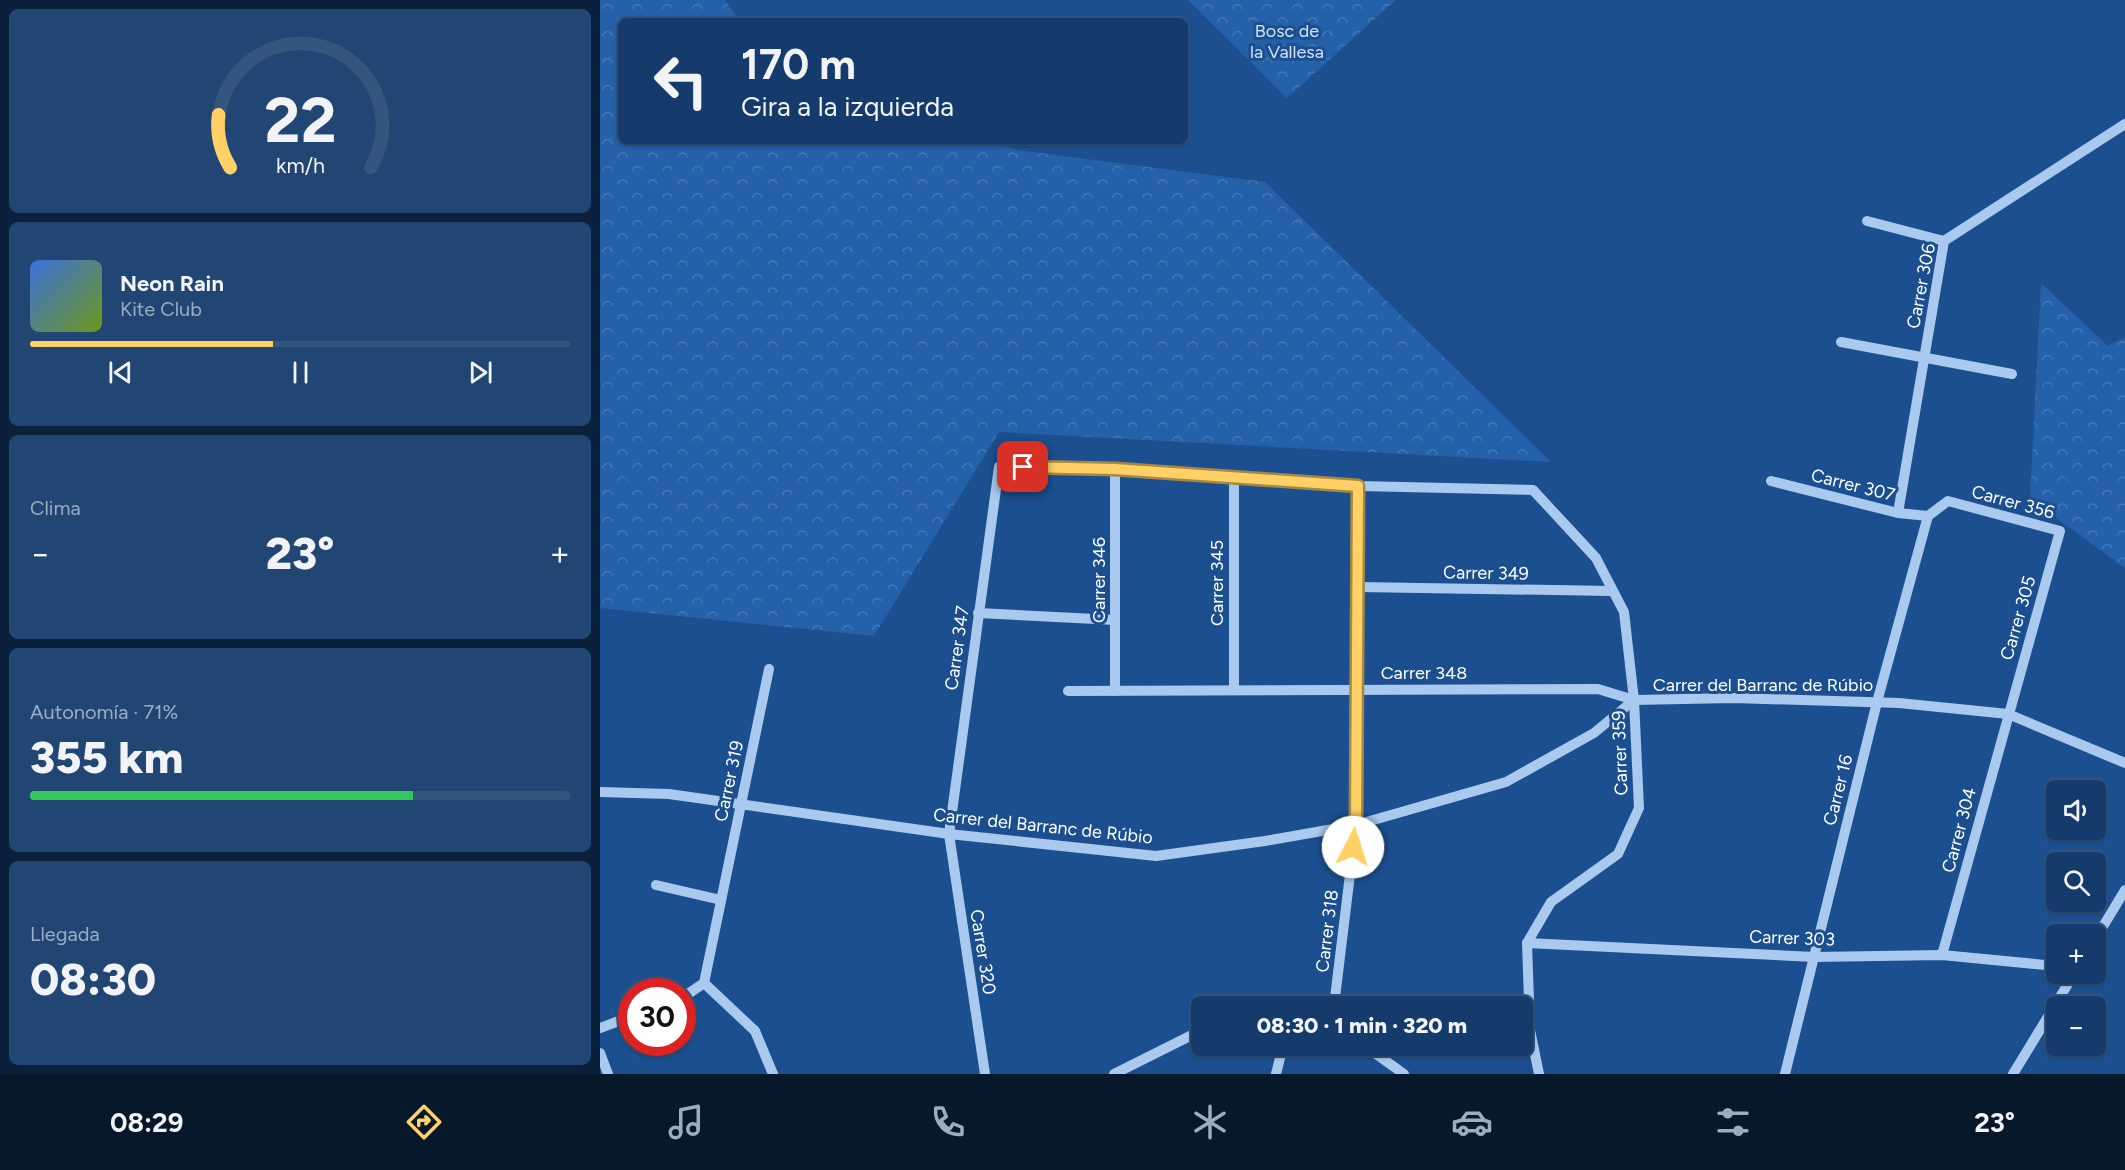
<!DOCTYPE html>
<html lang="es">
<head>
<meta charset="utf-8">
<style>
	body { margin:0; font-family:Figtree,sans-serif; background:#214673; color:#f1f3f6; height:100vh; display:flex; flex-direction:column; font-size:22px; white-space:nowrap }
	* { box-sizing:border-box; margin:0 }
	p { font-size:20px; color:#9dadc1 }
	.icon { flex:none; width:33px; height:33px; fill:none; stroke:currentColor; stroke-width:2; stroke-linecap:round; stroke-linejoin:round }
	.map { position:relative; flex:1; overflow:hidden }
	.side { display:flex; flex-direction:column; gap:9px; padding:9px; background:#0b203b; width:600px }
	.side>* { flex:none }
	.banner { position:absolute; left:18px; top:18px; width:570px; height:126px; border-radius:9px; box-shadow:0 2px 4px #0004,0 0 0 2px #33557e; background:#143b6b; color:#f1f3f6; overflow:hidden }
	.fabs { position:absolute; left:1446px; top:780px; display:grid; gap:12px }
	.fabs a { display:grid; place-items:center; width:60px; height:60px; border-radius:9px; background:#143b6b; box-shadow:0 2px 4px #0004,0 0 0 2px #33557e; font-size:30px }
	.speed { position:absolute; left:18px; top:978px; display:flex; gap:12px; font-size:30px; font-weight:700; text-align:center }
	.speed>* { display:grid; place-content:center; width:78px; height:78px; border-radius:50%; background:#143b6b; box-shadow:0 2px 4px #0004,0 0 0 2px #33557e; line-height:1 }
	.speed .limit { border:9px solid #d22; background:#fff; color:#111 }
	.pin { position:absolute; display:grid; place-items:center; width:51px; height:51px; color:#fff; margin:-26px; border-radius:12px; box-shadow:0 3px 9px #0006 }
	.me { position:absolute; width:66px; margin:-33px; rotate:5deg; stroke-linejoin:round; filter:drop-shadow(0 0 4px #0008) }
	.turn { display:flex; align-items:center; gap:21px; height:126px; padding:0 24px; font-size:27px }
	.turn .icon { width:78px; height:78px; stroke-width:2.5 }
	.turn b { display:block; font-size:42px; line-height:51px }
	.big { font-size:45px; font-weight:800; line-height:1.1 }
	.side .widget { flex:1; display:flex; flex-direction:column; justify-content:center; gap:9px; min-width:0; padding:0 21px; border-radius:9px; background:#214673 }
	.side .dial { align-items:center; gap:0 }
	.dial svg { height:156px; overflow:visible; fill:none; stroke:#33557e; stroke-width:7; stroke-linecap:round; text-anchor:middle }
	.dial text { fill:#f1f3f6; stroke:none }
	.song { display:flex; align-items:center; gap:18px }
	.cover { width:72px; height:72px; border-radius:9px; background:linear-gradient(135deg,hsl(220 70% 55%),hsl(80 70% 35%)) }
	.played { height:6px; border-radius:3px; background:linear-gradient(90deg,#ffd166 45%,#33557e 45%) }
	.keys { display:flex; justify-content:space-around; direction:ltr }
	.heat { display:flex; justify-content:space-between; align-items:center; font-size:33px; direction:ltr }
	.charge { height:9px; border-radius:4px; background:linear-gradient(90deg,#34c759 71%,#33557e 0) }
	.trip { position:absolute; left:591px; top:996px; width:342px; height:60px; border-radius:9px; background:#143b6b; box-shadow:0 2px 4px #0004,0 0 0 2px #33557e; font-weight:800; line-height:60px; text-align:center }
	.dock { display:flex; height:96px; justify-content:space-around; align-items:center; background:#08182b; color:#9dadc1 }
	.dock .icon { width:42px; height:42px }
	.dock .current { color:#ffd166 }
	.dock b { font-size:27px; color:#f1f3f6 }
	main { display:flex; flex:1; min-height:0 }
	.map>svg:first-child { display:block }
</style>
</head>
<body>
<main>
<section class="side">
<div class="widget dial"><svg viewBox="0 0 100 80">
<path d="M14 69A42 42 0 1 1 86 69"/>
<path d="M14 69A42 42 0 0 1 8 42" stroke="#ffd166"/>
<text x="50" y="56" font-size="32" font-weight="700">22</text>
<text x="50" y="72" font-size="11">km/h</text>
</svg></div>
<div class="widget">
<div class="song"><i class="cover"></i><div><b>Neon Rain</b><p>Kite Club</p></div></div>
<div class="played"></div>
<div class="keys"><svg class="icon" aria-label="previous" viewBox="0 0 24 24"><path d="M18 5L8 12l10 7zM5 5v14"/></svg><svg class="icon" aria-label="pause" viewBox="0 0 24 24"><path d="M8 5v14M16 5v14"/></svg><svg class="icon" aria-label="next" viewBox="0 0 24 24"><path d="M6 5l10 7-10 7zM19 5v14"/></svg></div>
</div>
<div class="widget"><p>Clima</p>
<div class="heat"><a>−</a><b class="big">23°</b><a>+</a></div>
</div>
<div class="widget"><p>Autonomía · 71%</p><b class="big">355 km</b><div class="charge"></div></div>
<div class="widget"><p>Llegada</p><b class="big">08:30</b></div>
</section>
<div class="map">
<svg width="1525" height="1074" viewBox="0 0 1525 1074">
	<defs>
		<pattern id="forest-crowns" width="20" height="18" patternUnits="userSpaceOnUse" patternTransform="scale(1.5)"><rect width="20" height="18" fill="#2461a8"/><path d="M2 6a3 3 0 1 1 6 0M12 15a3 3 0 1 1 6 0" fill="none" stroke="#4579b5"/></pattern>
	</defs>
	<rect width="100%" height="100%" fill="#1b4f8f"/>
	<!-- forest -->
	<g fill="url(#forest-crowns)">
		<path d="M0 0H125L140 21H21V141H388L417 150 665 182 951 462 399 432 274 636 0 608Z"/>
		<path d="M588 0H796L687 98Z"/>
		<path d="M1441 283 1508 346 1525 337V568L1430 499Z"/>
	</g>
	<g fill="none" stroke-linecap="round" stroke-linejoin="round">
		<!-- minor -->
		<g stroke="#a9c9ee" stroke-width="10">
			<path d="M1267 221 1344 241"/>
			<path d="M1241 342 1412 374"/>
			<path d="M515 469V691"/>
			<path d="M1171 481 1298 513 1328 516"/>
			<path d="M1298 513 1344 241 1525 124"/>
			<path d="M1328 516 1348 501 1460 531 1342 955"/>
			<path d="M759 587 1011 591"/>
			<path d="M378 613 515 620"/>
			<path d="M634 689V477"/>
			<path d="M468 691 998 689 1034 700"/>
			<path d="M0 792 69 794 349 834 556 856 665 841 756 825 906 782 994 733 1034 700 1133 698 1299 703 1408 714 1525 763"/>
			<path d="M56 885 121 900"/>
			<path d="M1496 938 1525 890"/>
			<path d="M927 943 1214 957 1342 955 1456 966"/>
			<path d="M104 983 155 1031 173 1074"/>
			<path d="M82 998 104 983 169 669"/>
			<path d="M654 1006H665"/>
			<path d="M734 1006 756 825 758 486"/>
			<path d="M0 1028 32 1016"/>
			<path d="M765 1046 804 1074"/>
			<path d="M0 1053 8 1074"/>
			<path d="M385 1074 349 834 399 467 515 469 758 486 933 490 996 558 1024 612 1034 700 1039 808 1018 854 951 902 927 943 930 1030 939 1074"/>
			<path d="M514 1074 602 1030"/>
			<path d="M676 1074 683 1046"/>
			<path d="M1185 1074 1277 702 1328 516"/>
			<path d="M1413 1074 1474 974"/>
		</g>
	</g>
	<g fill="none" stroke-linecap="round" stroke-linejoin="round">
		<!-- route casing -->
		<g stroke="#a68842" stroke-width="15">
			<path id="route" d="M423 467 515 469 758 486 756 825 753 847"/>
		</g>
		<!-- route -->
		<use href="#route" stroke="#ffd166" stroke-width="10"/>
	</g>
	<g text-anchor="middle" stroke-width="6" stroke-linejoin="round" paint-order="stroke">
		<!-- park labels -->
		<g font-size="18" fill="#cfe3fa" stroke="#1b4f8f">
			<text x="687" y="37">Bosc de<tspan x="687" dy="21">la Vallesa</tspan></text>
		</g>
		<!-- street labels -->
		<g font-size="18" fill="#fff" stroke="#1b4f8f">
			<text transform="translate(1321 286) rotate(-79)" y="6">Carrer 306</text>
			<text transform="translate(1253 485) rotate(14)" y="6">Carrer 307</text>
			<text transform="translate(1413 502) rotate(15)" y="6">Carrer 356</text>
			<text transform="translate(886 573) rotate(1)" y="6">Carrer 349</text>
			<text transform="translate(499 580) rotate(-90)" y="6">Carrer 346</text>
			<text transform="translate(617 583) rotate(-90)" y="6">Carrer 345</text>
			<text transform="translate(1418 618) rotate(-74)" y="6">Carrer 305</text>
			<text transform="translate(357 648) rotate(-82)" y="6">Carrer 347</text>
			<text x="824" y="679">Carrer 348</text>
			<text x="1163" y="691">Carrer del Barranc de Rúbio</text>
			<text transform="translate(1020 753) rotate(-92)" y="6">Carrer 359</text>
			<text transform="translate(129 781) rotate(-78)" y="6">Carrer 319</text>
			<text transform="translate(1238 790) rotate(-76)" y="6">Carrer 16</text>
			<text transform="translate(443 826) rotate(6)" y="6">Carrer del Barranc de Rúbio</text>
			<text transform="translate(1359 830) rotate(-75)" y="6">Carrer 304</text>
			<text transform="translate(727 931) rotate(-83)" y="6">Carrer 318</text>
			<text transform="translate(1192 938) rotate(2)" y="6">Carrer 303</text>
			<text transform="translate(383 952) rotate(81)" y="6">Carrer 320</text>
		</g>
	</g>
</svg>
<div class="fabs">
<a><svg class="icon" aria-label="sound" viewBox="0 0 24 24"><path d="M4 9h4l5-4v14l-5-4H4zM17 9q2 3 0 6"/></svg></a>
<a><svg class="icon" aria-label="search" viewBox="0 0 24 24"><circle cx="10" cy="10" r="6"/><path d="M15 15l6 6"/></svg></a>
<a>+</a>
<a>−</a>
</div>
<div class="speed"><div class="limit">30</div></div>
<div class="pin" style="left:423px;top:467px;background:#d93025"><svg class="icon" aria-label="arrive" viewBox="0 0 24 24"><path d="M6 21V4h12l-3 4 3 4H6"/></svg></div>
<svg class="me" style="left:753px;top:847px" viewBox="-20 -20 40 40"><circle r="19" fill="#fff"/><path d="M0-13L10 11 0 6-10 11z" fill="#ffd166"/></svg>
<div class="trip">08:30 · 1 min · 320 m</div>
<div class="banner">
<div class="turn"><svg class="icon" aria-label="left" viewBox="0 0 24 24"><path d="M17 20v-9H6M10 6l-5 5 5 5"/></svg><div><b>170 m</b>Gira a la izquierda</div></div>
</div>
</div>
</main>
<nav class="dock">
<b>08:29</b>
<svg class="icon current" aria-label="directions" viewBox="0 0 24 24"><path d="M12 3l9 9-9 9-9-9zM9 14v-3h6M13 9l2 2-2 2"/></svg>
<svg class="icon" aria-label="music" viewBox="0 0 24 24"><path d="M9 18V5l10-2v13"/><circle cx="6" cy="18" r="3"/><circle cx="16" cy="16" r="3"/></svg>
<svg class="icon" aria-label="phone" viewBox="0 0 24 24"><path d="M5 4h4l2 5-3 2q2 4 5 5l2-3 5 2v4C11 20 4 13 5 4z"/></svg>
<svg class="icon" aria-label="climate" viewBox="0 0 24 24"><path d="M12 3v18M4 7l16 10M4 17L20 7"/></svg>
<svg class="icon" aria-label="car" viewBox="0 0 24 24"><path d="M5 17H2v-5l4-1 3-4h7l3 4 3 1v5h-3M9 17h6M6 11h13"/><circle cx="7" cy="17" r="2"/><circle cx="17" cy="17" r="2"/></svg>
<svg class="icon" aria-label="filters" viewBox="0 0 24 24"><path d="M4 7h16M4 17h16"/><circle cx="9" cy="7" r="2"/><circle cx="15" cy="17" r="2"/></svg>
<b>23°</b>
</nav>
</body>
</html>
